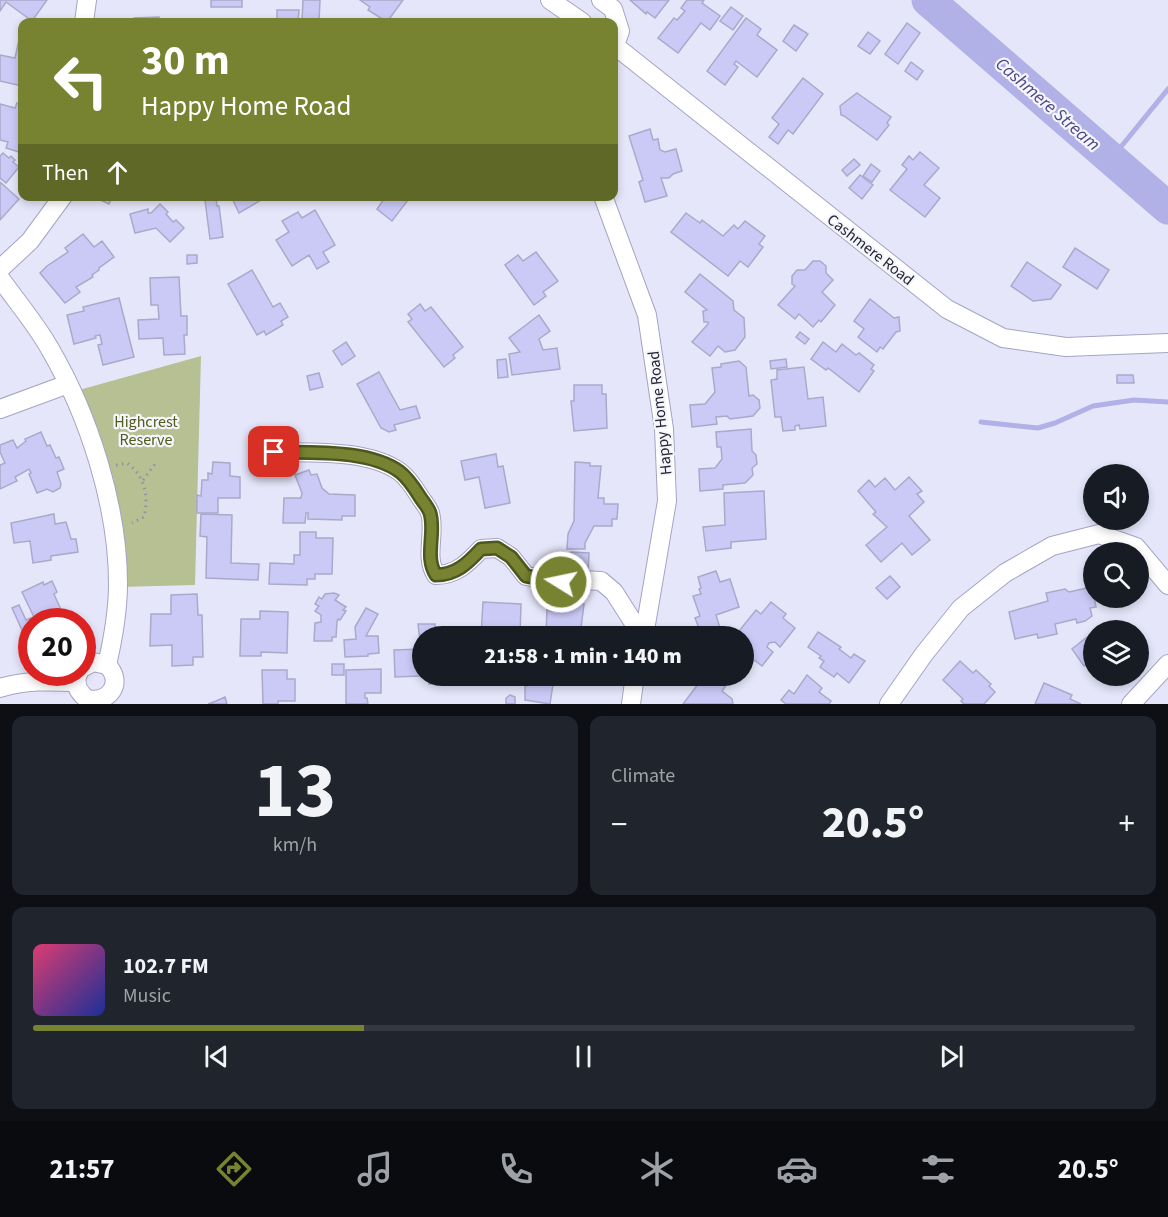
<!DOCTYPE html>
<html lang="en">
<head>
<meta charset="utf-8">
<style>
	body { margin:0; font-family:"Source Sans 3",sans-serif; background:#20242c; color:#f1f3f6; height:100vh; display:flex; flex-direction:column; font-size:22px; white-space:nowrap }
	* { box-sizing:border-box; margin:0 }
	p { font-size:20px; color:#9ea1a6 }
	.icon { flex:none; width:33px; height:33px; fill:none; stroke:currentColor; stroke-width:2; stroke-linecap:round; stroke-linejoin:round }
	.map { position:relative; height:704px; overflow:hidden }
	.panel { display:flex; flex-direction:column; gap:12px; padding:12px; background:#0d0f14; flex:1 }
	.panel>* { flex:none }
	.hud { position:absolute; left:18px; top:18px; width:600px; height:183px; border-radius:12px; box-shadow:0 3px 9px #0003; background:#778331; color:#fff; overflow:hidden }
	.tools { position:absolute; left:1083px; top:464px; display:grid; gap:12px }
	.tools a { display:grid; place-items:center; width:66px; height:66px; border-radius:50%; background:#171b24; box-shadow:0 3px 9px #0003; font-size:30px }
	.speed { position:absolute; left:18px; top:608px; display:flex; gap:12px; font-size:30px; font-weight:700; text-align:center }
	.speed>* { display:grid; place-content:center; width:78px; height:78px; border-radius:50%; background:#171b24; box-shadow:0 3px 9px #0003; line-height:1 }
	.speed .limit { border:9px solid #d22; background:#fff; color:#111 }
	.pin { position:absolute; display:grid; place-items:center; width:51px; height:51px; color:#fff; margin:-26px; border-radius:12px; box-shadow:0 3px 9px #0006 }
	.me { position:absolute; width:66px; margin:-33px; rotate:280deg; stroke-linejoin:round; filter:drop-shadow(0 0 4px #0008) }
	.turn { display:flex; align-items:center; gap:21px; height:126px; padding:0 24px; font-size:27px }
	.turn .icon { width:78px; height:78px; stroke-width:2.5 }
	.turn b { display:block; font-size:42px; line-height:51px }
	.then { display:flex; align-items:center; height:57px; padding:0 24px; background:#0003; gap:12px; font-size:22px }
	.big { font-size:45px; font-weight:800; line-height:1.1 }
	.panel .card { flex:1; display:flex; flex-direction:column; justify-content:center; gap:9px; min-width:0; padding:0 21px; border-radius:12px; background:#20242c }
	.panel .dial { align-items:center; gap:0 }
	.dial b { font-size:78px; line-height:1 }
	.song { display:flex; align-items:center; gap:18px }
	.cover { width:72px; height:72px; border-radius:9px; background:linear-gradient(135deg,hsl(340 70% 55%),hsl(230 70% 35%)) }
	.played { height:6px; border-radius:3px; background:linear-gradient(90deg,#778331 30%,#363941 30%) }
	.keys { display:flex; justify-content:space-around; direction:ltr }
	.heat { display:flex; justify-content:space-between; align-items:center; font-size:33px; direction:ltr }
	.panel .tiles { flex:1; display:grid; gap:12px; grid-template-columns:1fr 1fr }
	.card:last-child { grid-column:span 2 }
	.trip { position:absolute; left:412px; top:626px; width:342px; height:60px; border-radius:30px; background:#171b24; box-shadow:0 3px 9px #0003; font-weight:800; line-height:60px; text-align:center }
	.dock { display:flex; height:96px; justify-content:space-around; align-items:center; background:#090b0e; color:#9ea1a6 }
	.dock .icon { width:42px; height:42px }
	.dock .current { color:#778331 }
	.dock b { font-size:27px; color:#f1f3f6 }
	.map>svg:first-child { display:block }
</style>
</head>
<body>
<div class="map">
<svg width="1168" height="704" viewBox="0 0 1168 704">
	<rect width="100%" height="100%" fill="#e6e6fb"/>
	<!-- green -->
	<path fill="#b7c092" d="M201 356 195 585 119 587 118 558 72 392Z"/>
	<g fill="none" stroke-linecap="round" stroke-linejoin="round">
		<!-- stream -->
		<g stroke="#b1b0e7" stroke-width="5">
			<path d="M1111 159 1168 89"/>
			<path d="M981 422 1038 428 1055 423 1093 406 1134 400 1168 402"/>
		</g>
		<!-- river -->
		<path stroke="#b1b0e7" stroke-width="33" d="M928 0 1168 208"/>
	</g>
	<!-- building -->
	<g fill="#cbcaf7" stroke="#aaa9ca" stroke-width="1.5">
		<path d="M0 0H47L32 21 6 2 0 11Z"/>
		<rect x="211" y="0" width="31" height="7"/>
		<path d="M303 0H320L319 22 302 21Z"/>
		<path d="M360 0H403L387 22 368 10 370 7Z"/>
		<path d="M630 0H669L655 18 647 12 646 14Z"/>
		<path d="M687 0H704L702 3 720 16 710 30 701 23 678 53 658 38 674 18 677 20 685 11 681 8Z"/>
		<path d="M731 7 743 16 733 30 720 21Z"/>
		<path d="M277 10H299L298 22H277Z"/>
		<path d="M159 17V22H134V18Z"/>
		<path d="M746 18 761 29 757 35 777 50 757 77 736 61 734 64 738 67 725 85 707 71Z"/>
		<path d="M907 23 920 33 898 64 885 54Z"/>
		<path d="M794 25 808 34 796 51 783 41Z"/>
		<path d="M868 32 880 41 870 54 858 46Z"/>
		<path d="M19 40 22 41V86L0 81V55L15 58Z"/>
		<path d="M911 62 923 71 917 80 905 71Z"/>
		<path d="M803 78 823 94 793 134 788 130 778 144 769 137 779 124 772 118Z"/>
		<path d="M857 93 891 117 887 123 889 125 877 140 844 116 841 115 840 106Z"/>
		<path d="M17 103 22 105V153L6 148 8 142 0 140V104L15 108Z"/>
		<path d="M650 129 653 140 658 139 660 150 665 152 676 149 682 171 673 174 669 178H661L667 196 645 202 639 182 643 180 629 136Z"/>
		<path d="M920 152 939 168 924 185 940 198 925 217 890 190 907 169 902 165 909 156 913 160Z"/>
		<path d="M3 153 9 158 11 156 15 160 13 162 19 167 6 183 0 178V156Z"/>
		<path d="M854 159 860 165 847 176 842 170Z"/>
		<path d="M871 164 880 171 872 182 863 176Z"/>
		<path d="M860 175 873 185 862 199 849 188Z"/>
		<path d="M0 182 19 199 0 220Z"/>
		<path d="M97 196H113L109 204 96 198Z"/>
		<path d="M231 196H268L239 213Z"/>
		<path d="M386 196H411L392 221 377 209Z"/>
		<path d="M216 198 217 206H219L223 237 210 239 205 200Z"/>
		<path d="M160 204 168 212 166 214 173 222 176 220 184 228 170 242 156 228 135 233 130 214 148 209V213H151Z"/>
		<path d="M315 210 335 245 323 252 329 262 317 269 309 255 292 266 276 240 289 232 282 221 298 212 302 218Z"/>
		<path d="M686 213 700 223 702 220 723 236 734 225 738 229 745 221 765 236 759 244 763 247 748 267 740 261 728 276 671 232Z"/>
		<path d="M83 234 94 247 102 241 114 257 99 268V270L92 275 93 277 76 287 80 292 65 303 40 273 47 266 68 252 65 248Z"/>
		<path d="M1075 248 1109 270 1097 289 1063 267Z"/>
		<path d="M536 252 558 281 543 292 546 296 534 305 505 265 518 255 523 261Z"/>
		<path d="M187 255H197V263L187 264Z"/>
		<path d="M813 261H820L826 266V273L833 280 822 292 835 305 821 322 819 320 813 327 799 314 795 319 778 305 795 286 792 284V276L797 270H805Z"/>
		<path d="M1027 262 1061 285 1051 299 1033 301 1011 286Z"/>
		<path d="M252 270 273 307 280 303 288 317 281 321 283 325 266 335 264 331 257 335 228 284Z"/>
		<path d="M700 274 733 301 734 310 744 318 745 337 735 350 725 352 718 346 710 356 692 342 708 324V322H704L703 311 707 310 685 292Z"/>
		<path d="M179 277 181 316H187V335H184L185 354 164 355 163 338 139 339 138 320 159 319 158 305H151L150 278Z"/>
		<path d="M119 298 134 357 103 365 98 345 102 344 100 335 95 336 96 338 74 344 67 315 84 311 83 307Z"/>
		<path d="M870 299 894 318 899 317 900 331 896 332 883 349 880 347 877 352 858 337 864 329 854 321Z"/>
		<path d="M420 304 425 311 431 307 463 347 453 355 455 358 444 367 408 322 412 319 408 314Z"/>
		<path d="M539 315 550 331 539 339 543 350 557 348 560 369 512 375 509 354 520 352 509 338Z"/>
		<path d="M800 332 809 339 805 344 796 337Z"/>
		<path d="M346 342 355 356 342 365 333 351Z"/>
		<path d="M823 342 836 352 842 344 856 355 859 353 874 365 871 369 874 371 859 392 828 368 826 370 811 359Z"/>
		<path d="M506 359 508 377 498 378 497 360Z"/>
		<path d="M786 359 787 367 771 369 770 361Z"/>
		<path d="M739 361 746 367 749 396 753 395 759 400 760 408 753 416 730 419 727 416 716 417 717 424 692 427 690 405 705 404 715 392 712 368 721 367V364Z"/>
		<path d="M804 367 808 399 823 397 826 426 800 429 799 425 795 426V430L783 431 781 417H775L771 380 777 379V370Z"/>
		<path d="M379 372 400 410 416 406 420 418 394 425 396 430 389 432 381 428 357 384Z"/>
		<path d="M319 373 323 387 310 390 307 376Z"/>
		<path d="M1117 375H1133L1134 383H1117Z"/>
		<path d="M574 385H602V394H606L607 428 574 431 571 401H574Z"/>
		<path d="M751 429 752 451 756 455 757 464 752 468 753 475 745 483 723 485V489L700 491 699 469 715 468 722 459 721 447H717L716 432Z"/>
		<path d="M41 432 47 446 50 445 56 458 59 457 64 469 57 472 61 484 60 488 53 492 47 489 37 493 29 474 31 473 29 469 15 477 17 481 0 489V465L5 463 0 452V445L13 440 17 448 26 441 25 439Z"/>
		<path d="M496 454 498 467 503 466 510 503 485 508 479 477 465 480 461 461Z"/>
		<path d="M213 462 230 463V476L240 477V498H218V513H197V495L201 496 202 480H208V473L212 474Z"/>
		<path d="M575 462 590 463V466H601L598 498H604V504H618L617 519H612V526H594L585 543V549H567L568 534 574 521Z"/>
		<path d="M309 470 311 475 317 474 322 488 329 494 355 495V516H342V520L308 519V513H306L305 523H283L284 498H301L302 493 295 475Z"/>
		<path d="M909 477 922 491 917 494 924 502 909 516 930 540 912 555 902 543 881 562 866 545 887 527 873 514 876 512 858 491 869 480 875 487 885 478 895 490Z"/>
		<path d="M764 491 766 539 731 542V548L706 551 703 527 725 525 724 493Z"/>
		<path d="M54 514 55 524 66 522 71 539H76L78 552 51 556V560L33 563 30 541 14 543 11 523Z"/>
		<path d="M201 514 232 515 231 563 259 564 258 580 206 578 207 537 200 536Z"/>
		<path d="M300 532H316V538H333L332 574H315V579H307V585L269 584 270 563 294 564V555H300Z"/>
		<path d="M571 552 589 553 588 572 570 571Z"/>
		<path d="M716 571 720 582 730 579 739 607 716 615 721 631 702 636 695 618 700 616 693 596 701 594 699 589 701 588 698 577Z"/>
		<path d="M890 576 900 587 887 599 876 588Z"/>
		<path d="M52 581 57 592 54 594 66 621H32V636L26 639 12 608 19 605 26 620 34 617 22 592 43 582 44 585Z"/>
		<path d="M1092 587 1096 607 1090 608 1092 616 1085 621 1077 623 1076 619 1055 624 1057 634 1038 638 1037 634 1015 639 1009 612 1048 601 1046 593 1065 589 1069 592Z"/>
		<path d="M334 593 339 595 335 600 346 607 343 610 346 611 340 620 338 619 337 622 336 637H332V641H314L315 623 321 622V615L315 611 319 606 315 604 319 597 322 599 325 594Z"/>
		<path d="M197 594 198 615H202L203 657H193V665L172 666V645L150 646 151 614H171V595Z"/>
		<path d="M552 601 584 604 580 636 546 634 547 610 551 611Z"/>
		<path d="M483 602 521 604 520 636H481Z"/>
		<path d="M771 602 786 614 783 618 795 628 780 647 775 642 769 643 767 647 773 652 762 666 749 656 744 663V636H735L756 610 761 614Z"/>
		<path d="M366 608 378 614 366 636H378L379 653 368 654V656L345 657 344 640 356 639 355 627Z"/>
		<path d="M260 611 288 612 287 653 261 652V656H240L241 619H260Z"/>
		<path d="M418 624H435V636H423V672H420V676L395 677 394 650 421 649Z"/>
		<path d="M818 632 841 647 839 649 851 658 854 654 865 661 849 683 837 673 834 677 820 667 824 661 819 658 821 656 808 647Z"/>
		<path d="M1087 637 1091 643 1088 645 1094 652V659L1084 666 1072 649Z"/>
		<path d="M960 661 973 673 976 670 991 684 989 686 995 692 984 704H964L961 701 963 699 943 680Z"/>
		<rect x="332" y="664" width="12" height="11"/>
		<path d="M381 669V693H365V698H367L368 704H346V670Z"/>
		<path d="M262 670H287V679H295V701H278V704H263Z"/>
		<path d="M429 675H444V683L429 684Z"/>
		<path d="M529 675H550V678H554L550 704 525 700V685L527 686Z"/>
		<path d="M705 675H722L729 681 722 691 732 699 733 704H683Z"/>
		<path d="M807 675 822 688 819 692 831 701 829 704H786L781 700 789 690 794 694Z"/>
		<path d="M1044 683 1072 695 1070 699 1081 704H1035Z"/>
		<path d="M510 695 515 697V704H506V698Z"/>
		<path d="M225 697 227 704H208L216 701Z"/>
	</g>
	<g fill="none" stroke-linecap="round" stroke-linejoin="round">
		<!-- minor casing -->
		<g stroke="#a4a4c4" stroke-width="20">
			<g id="minor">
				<path d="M550 0 582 22"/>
				<path d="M601 0 613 9 620 31 614 48"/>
				<path d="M84 22 87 0"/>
				<path d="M614 45 947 309 1003 338 1066 347 1168 343"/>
				<path d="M603 196 647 315 664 429 667 501 644 636"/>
				<path d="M0 269 30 241 63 196"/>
				<path d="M0 278C17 302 36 324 50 349 89 416 118 506 118 584 118 611 113 639 107 665"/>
				<path d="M0 409 68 384"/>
				<path d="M274 452C311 453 368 449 400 472 408 478 415 489 420 497 423 502 428 507 430 513 436 533 424 557 436 575 456 575 468 563 481 549L497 548 511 557 526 576 561 582 582 580 601 581 614 592 642 636"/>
				<path d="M79 672C73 683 78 692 87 699 110 704 124 682 107 665L93 662 82 668"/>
				<path d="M0 688C25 680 51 681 76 682"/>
				<path d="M631 704 635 675"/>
				<path d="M889 704 924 654 961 608 1005 573 1052 546 1099 534 1136 547 1168 585"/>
				<path d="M1131 704 1168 664"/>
			</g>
		</g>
		<!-- path -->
		<g stroke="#9191a2" stroke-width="3" stroke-dasharray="1.5 4.5" stroke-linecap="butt">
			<path d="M116 465 127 463C145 476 149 496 144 517L132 523"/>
			<path d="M143 480 155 464"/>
		</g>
		<!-- minor -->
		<use href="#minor" stroke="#fff" stroke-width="18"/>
	</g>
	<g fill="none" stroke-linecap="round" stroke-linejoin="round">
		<!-- route casing -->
		<g stroke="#4d5520" stroke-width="15">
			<path id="route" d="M274 452C311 453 369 449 400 472 408 478 415 489 420 497 423 502 428 507 430 513 436 533 424 557 436 575 456 575 468 563 481 549L497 548 511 557 526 576 561 582"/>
		</g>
		<!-- route -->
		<use href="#route" stroke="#778331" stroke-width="10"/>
	</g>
	<g text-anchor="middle" stroke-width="4.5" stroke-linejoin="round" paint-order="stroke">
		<!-- street labels -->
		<g font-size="16" fill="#272734" stroke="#f5f5fc">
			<text transform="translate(871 249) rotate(38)" y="6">Cashmere Road</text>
			<text transform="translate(659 413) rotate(-96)" y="6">Happy Home Road</text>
		</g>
		<!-- park labels -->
		<g font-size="16" fill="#535b1d" stroke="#f5f5fc">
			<text x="146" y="427">Highcrest<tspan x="146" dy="18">Reserve</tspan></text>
		</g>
		<!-- water labels -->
		<g font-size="18" font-style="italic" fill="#4b4587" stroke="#f5f5fc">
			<text transform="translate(1048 104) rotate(41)" y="6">Cashmere Stream</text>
		</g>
	</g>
</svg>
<div class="tools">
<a><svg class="icon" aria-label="sound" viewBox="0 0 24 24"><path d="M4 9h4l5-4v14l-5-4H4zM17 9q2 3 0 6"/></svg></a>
<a><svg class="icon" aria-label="search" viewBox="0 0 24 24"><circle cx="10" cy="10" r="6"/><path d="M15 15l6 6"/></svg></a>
<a><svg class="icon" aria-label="layers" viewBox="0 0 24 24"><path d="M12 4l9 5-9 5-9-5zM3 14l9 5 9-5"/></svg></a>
</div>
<div class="speed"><div class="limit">20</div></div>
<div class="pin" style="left:274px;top:452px;background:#d93025"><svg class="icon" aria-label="arrive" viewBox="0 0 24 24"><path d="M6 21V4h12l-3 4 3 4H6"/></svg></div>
<svg class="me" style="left:561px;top:582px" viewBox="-20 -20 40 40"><circle r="17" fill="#778331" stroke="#fff" stroke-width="3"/><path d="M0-11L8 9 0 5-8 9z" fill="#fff"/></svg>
<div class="trip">21:58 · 1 min · 140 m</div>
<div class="hud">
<div class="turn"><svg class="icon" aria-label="left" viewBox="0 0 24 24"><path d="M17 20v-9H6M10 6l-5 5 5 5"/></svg><div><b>30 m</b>Happy Home Road</div></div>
<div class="then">Then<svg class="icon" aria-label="ahead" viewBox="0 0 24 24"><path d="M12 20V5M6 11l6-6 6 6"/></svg></div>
</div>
</div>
<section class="panel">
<div class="tiles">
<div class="card dial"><b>13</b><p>km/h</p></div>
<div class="card"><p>Climate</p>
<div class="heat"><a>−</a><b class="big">20.5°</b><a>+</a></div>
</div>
<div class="card">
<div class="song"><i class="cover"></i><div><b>102.7 FM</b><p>Music</p></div></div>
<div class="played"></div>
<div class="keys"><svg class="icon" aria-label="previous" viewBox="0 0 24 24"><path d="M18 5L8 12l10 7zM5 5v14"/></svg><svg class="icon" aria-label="pause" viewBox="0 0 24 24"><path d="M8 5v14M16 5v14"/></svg><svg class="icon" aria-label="next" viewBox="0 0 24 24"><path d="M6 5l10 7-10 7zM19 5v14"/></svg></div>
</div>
</div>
</section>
<nav class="dock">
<b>21:57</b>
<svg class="icon current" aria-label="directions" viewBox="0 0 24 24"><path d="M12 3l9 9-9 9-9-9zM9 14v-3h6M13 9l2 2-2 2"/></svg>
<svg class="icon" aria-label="music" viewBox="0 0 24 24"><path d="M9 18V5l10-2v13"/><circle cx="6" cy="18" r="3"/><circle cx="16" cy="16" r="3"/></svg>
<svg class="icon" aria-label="phone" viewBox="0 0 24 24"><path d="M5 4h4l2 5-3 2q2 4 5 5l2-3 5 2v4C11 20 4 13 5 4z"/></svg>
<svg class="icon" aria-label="climate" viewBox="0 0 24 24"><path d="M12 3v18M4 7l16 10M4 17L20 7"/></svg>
<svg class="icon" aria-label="car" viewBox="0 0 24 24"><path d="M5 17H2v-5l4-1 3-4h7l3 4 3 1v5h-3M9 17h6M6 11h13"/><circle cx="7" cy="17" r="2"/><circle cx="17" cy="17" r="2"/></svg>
<svg class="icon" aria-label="filters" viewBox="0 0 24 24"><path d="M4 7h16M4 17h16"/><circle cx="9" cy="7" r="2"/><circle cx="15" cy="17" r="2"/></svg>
<b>20.5°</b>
</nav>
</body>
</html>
